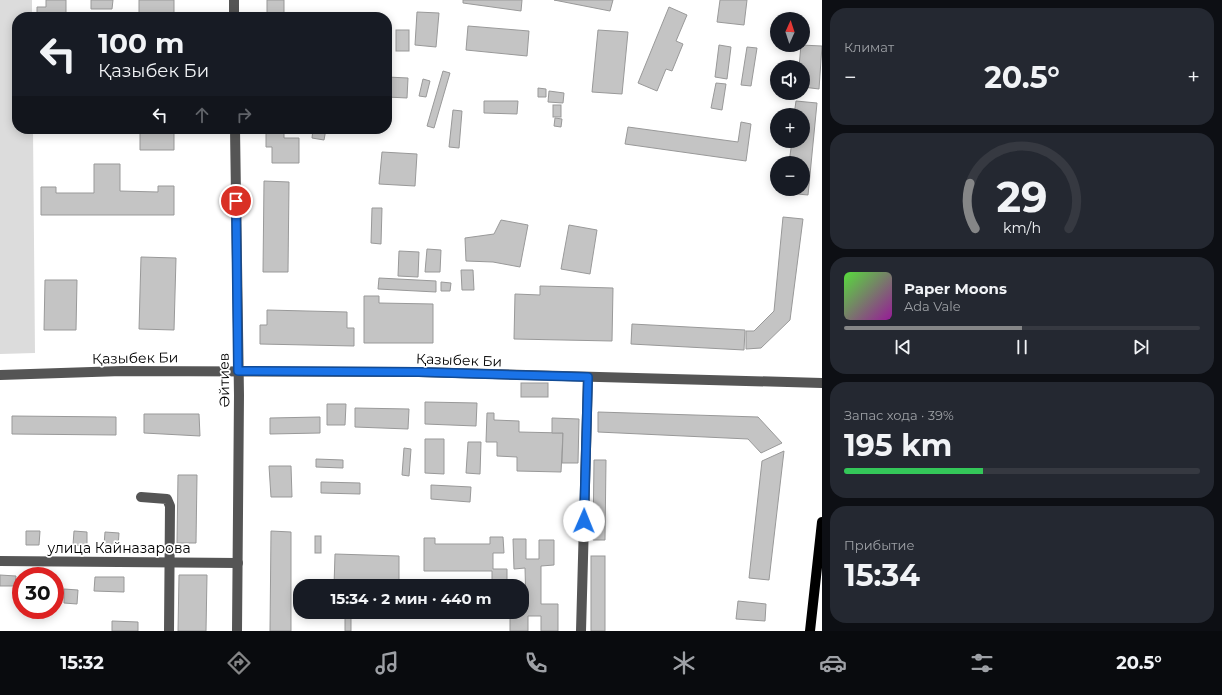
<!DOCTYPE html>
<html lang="ru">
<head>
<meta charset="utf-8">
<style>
	body { margin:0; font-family:Montserrat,sans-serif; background:#242831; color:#f1f3f6; height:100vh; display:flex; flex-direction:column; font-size:15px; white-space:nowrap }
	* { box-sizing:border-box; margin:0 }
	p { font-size:13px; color:#9ea1a6 }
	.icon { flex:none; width:22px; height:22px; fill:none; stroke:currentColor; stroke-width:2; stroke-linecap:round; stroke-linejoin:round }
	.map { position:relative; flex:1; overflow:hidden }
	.drawer { display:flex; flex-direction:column; gap:8px; padding:8px; background:#0d0f14; width:400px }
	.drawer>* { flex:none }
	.top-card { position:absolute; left:12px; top:12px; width:380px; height:122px; border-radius:16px; box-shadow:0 2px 10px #0003; background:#171b24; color:#f1f3f6; overflow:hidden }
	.needle { width:26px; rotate:3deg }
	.buttons { position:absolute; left:770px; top:12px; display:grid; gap:8px }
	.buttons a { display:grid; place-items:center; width:40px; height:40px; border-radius:50%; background:#171b24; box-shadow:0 2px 10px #0003; font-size:20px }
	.speed { position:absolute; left:12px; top:567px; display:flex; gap:8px; font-size:20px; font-weight:700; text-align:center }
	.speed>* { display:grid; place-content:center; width:52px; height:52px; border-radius:50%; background:#171b24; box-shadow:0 2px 10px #0003; line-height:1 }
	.speed .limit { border:6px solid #d22; background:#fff; color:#111 }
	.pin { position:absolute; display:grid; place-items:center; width:34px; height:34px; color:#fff; margin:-17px; border:2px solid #fff; border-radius:50%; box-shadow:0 1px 4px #0007 }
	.me { position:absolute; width:44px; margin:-22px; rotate:1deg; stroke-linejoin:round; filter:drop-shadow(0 0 3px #0008) }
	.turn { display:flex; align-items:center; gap:14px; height:84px; padding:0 20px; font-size:18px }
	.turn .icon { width:52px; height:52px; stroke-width:2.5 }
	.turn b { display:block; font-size:28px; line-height:34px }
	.lanes { display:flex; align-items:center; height:38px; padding:0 20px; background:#0003; justify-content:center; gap:20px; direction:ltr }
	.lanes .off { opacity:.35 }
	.big { font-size:30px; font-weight:700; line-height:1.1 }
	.drawer .widget { flex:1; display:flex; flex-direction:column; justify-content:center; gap:6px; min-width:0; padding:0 14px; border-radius:16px; background:#242831 }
	.drawer .dial { align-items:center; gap:0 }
	.dial svg { height:104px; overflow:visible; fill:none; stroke:#363941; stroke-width:7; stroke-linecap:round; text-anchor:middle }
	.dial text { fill:#f1f3f6; stroke:none }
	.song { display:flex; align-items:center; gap:12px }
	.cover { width:48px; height:48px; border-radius:6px; background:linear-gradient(135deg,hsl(110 70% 55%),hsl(300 70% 35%)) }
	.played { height:4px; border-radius:2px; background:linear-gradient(90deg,#858687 50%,#363941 50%) }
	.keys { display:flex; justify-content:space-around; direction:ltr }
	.heat { display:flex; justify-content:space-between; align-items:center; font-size:22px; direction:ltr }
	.charge { height:6px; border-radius:3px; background:linear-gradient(90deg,#34c759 39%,#363941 0) }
	.trip { position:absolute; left:293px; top:579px; width:236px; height:40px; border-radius:16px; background:#171b24; box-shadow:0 2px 10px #0003; font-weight:700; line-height:40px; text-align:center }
	.menu { display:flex; height:64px; justify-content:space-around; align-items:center; background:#090b0e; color:#9ea1a6 }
	.menu .icon { width:28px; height:28px }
	.menu .on { color:#858687 }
	.menu b { font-size:18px; color:#f1f3f6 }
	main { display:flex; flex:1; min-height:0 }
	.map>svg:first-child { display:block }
</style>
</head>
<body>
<main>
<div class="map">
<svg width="822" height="631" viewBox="0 0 822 631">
	<rect width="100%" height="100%" fill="#fff"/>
	<!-- green -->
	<path fill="#dcdcdc" d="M0 0H32V17H17V129H33L35 353 0 354Z"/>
	<!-- building -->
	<g fill="#c4c4c4" stroke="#999">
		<path d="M46 0H66V17H37V7H46Z"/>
		<path d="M91 0H113L112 9H91Z"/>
		<rect x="139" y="0" width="35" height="17"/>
		<rect x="267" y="0" width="17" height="17"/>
		<path d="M463 0H522L521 11 463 3Z"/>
		<path d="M554 0H613L610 11Z"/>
		<path d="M720 0H747L744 25 717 22Z"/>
		<path d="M669 7 687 15 676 41 683 44 672 71 666 69 657 91 638 83Z"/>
		<path d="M417 12 439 13 436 47 415 45Z"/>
		<path d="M468 26 529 31 527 56 466 50Z"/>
		<rect x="396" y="30" width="13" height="21"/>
		<path d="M598 30 628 32 622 94 592 92Z"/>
		<path d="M719 45 731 47 727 79 715 77Z"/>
		<path d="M801 45 822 46 819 89 803 87V67H799Z"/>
		<path d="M747 47 757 48 751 86 741 85Z"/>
		<path d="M443 71 450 73 434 128 427 126Z"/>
		<path d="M387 77 408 78 407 98 387 97Z"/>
		<path d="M423 79 430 81 426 97 419 96Z"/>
		<path d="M716 83 726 84 722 110 711 108Z"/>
		<path d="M538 88 546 89V97H538Z"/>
		<path d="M549 91 564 93 563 103 548 102Z"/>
		<path d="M484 101H518L517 114 484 113Z"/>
		<path d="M796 101 817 103 808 195 787 193V189H803V163H789L792 141H803V115H794Z"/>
		<rect x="553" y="105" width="8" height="12"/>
		<path d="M453 110 462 111 459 148 449 147Z"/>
		<path d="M555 118 562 119 561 127 554 126Z"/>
		<path d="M741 122 751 124 746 161 625 144 628 127 738 142Z"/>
		<path d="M158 129H174V150H140V132H158Z"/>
		<path d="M266 129H284V138H299V163H272V147H266Z"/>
		<path d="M313 129H326L324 140 312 138Z"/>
		<path d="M382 152 417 154 415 186 379 184Z"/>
		<path d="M94 164H120V191L158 192V186H174V215H41V187H56V193H94Z"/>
		<path d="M264 181 289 182 288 272H263Z"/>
		<path d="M372 208H382L381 244 371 243Z"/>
		<path d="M783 217 803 219 790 320 761 348 746 349V331H754L774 311Z"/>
		<path d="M501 220 528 225 520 267 493 262 466 261 465 238 494 234Z"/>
		<path d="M569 225 597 230 590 274 561 269Z"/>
		<path d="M427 249 441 250 440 272H425Z"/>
		<path d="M399 251 419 252 418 277 398 276Z"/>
		<path d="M141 257 176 258 174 330 139 329Z"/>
		<path d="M461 270H473L474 290H462Z"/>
		<path d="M379 278 436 281V292L378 289Z"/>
		<path d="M45 280H77L76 330H44Z"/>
		<path d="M441 282 451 283 450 291H441Z"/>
		<path d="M540 286 613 288 612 341 514 339 515 294 540 295Z"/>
		<path d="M364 296H379V303L433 304V343H364Z"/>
		<path d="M267 310 347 312V328H354V346L260 344V325H267Z"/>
		<path d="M632 324 745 330 744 350 631 344Z"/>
		<rect x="521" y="383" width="27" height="14"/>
		<path d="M425 402 477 403 476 426 425 424Z"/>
		<path d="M327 404H346L345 425H327Z"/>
		<path d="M355 408 409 409 408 429 355 427Z"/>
		<path d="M598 412 758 417 782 443 761 453 748 439 598 432Z"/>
		<path d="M487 413H494V420L519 421V432L563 433 561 472 517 471V457L497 456V442H486Z"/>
		<path d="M144 414H199L200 436 144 433Z"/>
		<path d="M12 416 116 417V435L12 434Z"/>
		<path d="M320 417V433L270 434V418Z"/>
		<path d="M552 418 579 419 578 463H562L563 433H552Z"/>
		<path d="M425 439H444V474L425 473Z"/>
		<path d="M468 442H481L480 474 466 473Z"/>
		<path d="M404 448 411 449 409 476 402 475Z"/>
		<path d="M784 451 769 580 749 578 762 461Z"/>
		<path d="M316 459 343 460V468L316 467Z"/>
		<path d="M594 460H606L605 540H593Z"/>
		<path d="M269 466H291L292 497H271Z"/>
		<path d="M178 475H197L196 543H177Z"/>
		<path d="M321 482 360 483V494L321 493Z"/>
		<path d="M431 485 471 487 470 502 431 499Z"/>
		<path d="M26 531H40L39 545H26Z"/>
		<path d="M74 531 87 532V546L73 545Z"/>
		<path d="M271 531 291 532V631H270Z"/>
		<path d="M105 532 119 533 118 547 104 546Z"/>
		<rect x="315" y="536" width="6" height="17"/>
		<path d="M490 537H503L504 553H493V569H507V586H492V571H424V538H435V544H490Z"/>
		<path d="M513 539H526V559H539V540H554V565L541 566V604H558V631H541V616H528V631H510V612H522V605H526L525 568 514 569Z"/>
		<path d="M335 554 399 556V586H334Z"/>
		<rect x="591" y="556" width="14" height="75"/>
		<rect x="26" y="574" width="16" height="2"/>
		<path d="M0 575 16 576 15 586H0Z"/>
		<path d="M179 575H207L206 631H178Z"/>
		<path d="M95 577H124V592L94 591Z"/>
		<path d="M64 589 78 590 77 604 64 603Z"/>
		<path d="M738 601 766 604 765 621 736 619Z"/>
		<rect x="345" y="612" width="6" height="19"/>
		<path d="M112 621 138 622V631H112Z"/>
	</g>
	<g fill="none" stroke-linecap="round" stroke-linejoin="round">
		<!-- minor -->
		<g stroke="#555" stroke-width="10">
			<path d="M234 0V17"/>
			<path d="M235 129 239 395 237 631"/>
			<path d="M0 375 122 371 419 372 822 383"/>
			<path d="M141 497 167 499 170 506 169 631"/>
			<path d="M0 561 238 563"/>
			<path d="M581 631 588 377"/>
		</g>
		<!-- major -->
		<path stroke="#000" stroke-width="10" d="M810 631 822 522"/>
	</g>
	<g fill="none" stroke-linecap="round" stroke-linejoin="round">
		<!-- route casing -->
		<g stroke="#114b97" stroke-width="10">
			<path id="route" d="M236 201 238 371 419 372 588 377 584 521"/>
		</g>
		<!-- route -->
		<use href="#route" stroke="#1a73e8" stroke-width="7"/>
	</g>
	<g text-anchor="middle" stroke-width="3.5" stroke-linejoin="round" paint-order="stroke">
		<!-- street labels -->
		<g font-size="14" fill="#000" stroke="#fff">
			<text transform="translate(135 358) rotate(-1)" y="5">Қазыбек Би</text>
			<text transform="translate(459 360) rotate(2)" y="5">Қазыбек Би</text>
			<text transform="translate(224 380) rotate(-91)" y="5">Әйтиев</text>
			<text x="119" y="553">улица Кайназарова</text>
		</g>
	</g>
</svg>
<div class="buttons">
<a><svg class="needle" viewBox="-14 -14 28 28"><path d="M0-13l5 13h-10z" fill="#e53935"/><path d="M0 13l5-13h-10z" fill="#9ea1a6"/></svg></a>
<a><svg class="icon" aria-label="sound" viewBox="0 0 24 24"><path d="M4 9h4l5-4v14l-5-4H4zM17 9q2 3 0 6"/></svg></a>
<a>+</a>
<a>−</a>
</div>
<div class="speed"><div class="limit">30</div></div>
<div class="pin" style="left:236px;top:201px;background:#d93025"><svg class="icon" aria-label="arrive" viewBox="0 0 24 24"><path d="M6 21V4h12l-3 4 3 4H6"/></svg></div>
<svg class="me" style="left:584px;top:521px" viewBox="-20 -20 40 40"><circle r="19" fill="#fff"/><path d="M0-13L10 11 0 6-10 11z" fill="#1a73e8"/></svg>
<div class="trip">15:34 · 2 мин · 440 m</div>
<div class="top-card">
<div class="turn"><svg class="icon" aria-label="left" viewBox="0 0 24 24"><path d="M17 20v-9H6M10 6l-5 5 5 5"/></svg><div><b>100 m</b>Қазыбек Би</div></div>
<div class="lanes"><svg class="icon" aria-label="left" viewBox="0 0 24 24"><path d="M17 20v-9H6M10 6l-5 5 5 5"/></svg><svg class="icon off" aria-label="ahead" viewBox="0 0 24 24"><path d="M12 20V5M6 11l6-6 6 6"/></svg><svg class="icon off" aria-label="right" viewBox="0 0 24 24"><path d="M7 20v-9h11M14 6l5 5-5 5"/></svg></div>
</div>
</div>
<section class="drawer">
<div class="widget"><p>Климат</p>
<div class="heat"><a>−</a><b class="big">20.5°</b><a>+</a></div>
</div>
<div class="widget dial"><svg viewBox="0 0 100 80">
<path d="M14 69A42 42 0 1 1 86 69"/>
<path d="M14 69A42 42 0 0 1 10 34" stroke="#858687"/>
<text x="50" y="56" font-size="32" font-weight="700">29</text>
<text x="50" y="72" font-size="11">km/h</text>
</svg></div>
<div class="widget">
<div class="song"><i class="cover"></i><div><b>Paper Moons</b><p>Ada Vale</p></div></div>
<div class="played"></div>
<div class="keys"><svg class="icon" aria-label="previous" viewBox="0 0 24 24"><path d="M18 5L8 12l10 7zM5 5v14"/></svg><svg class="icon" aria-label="pause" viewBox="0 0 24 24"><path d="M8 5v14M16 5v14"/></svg><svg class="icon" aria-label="next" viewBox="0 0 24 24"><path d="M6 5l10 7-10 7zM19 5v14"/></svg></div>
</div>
<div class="widget"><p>Запас хода · 39%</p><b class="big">195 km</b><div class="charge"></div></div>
<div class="widget"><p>Прибытие</p><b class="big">15:34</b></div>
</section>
</main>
<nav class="menu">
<b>15:32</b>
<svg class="icon on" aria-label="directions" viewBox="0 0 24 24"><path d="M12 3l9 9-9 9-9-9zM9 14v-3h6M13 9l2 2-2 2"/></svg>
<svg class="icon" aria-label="music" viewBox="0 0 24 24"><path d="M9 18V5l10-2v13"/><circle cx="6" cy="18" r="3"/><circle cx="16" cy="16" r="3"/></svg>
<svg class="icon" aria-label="phone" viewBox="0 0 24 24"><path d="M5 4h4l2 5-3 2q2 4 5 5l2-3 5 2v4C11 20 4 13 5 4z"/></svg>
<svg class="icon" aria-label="climate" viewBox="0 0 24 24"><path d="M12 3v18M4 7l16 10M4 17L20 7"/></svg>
<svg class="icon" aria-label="car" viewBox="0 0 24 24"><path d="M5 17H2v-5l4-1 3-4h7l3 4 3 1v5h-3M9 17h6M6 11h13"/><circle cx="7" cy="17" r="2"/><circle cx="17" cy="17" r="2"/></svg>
<svg class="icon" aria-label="filters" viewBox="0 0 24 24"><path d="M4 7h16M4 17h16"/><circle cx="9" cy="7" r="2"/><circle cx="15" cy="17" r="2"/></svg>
<b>20.5°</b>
</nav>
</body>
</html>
